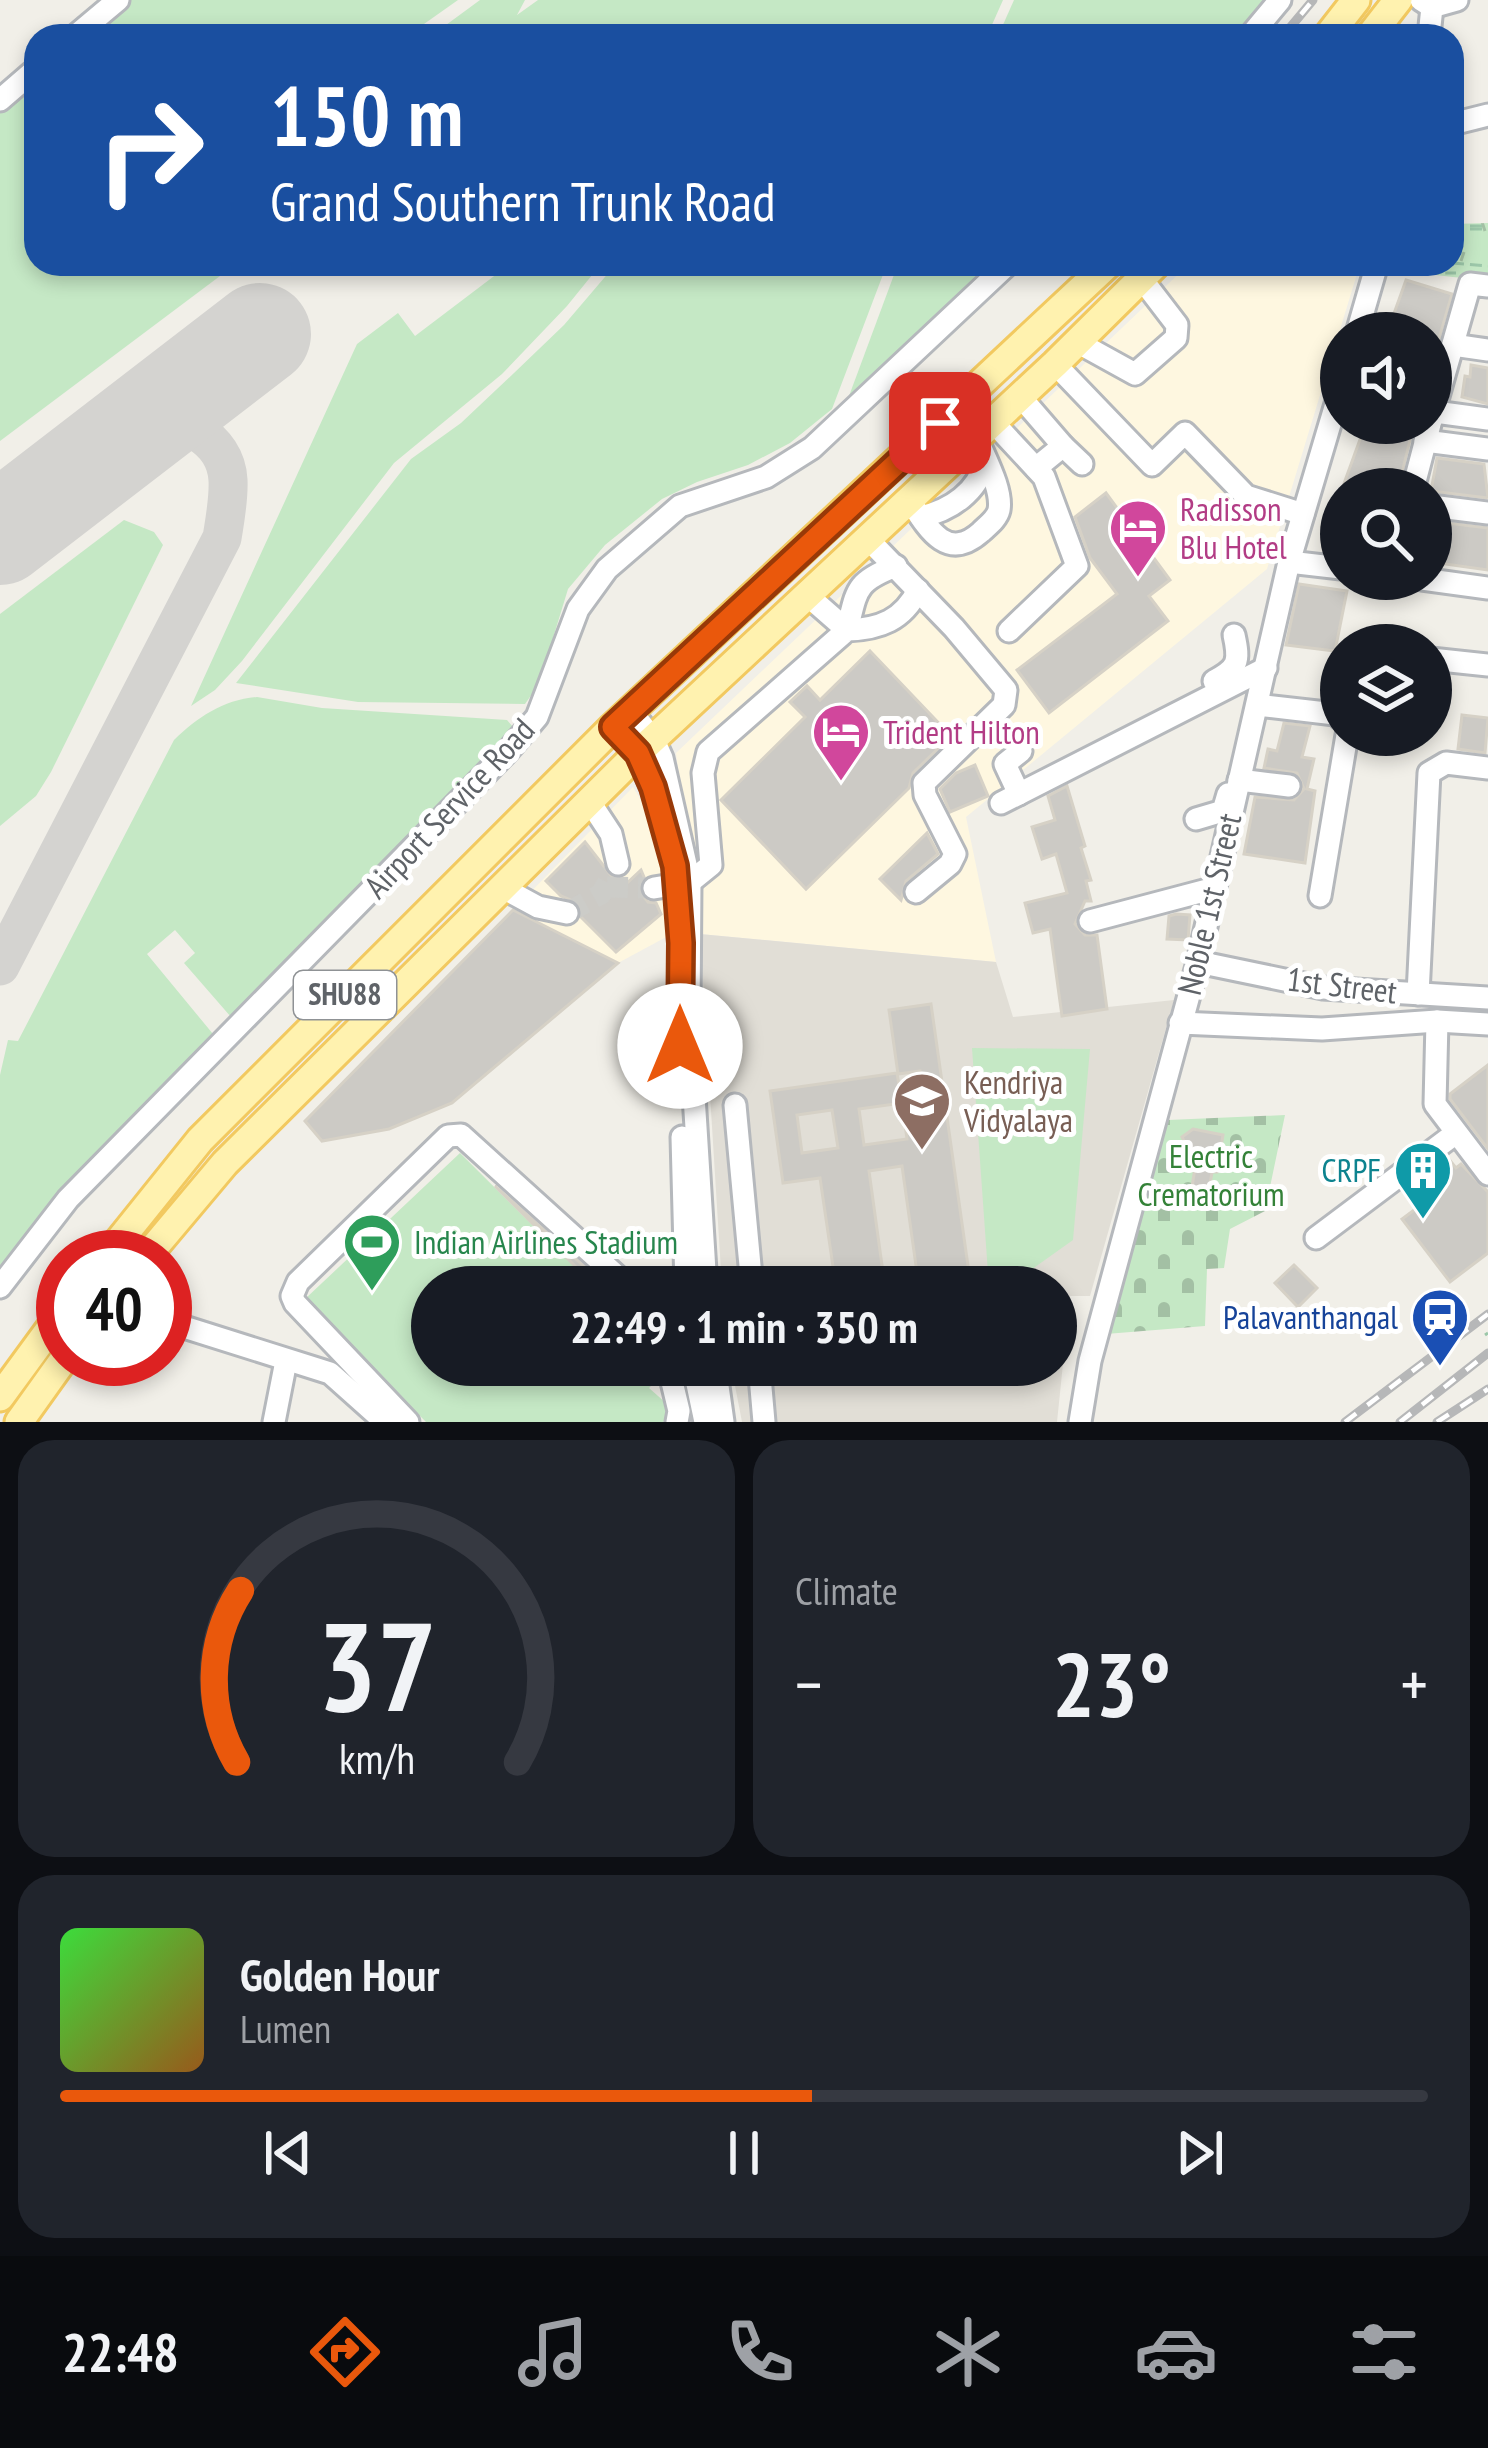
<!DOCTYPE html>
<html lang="en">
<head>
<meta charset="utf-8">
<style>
	body { margin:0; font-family:"PT Sans Narrow",sans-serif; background:#20242c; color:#f1f3f6; height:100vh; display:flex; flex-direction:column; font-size:45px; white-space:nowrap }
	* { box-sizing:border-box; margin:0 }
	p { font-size:39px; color:#9ea1a6 }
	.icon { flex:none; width:66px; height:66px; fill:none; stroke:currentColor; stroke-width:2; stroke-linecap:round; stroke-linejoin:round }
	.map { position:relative; height:1422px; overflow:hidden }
	.panel { display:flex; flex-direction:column; gap:18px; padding:18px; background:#0d0f14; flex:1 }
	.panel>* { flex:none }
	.hud { position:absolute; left:24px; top:24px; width:1440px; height:252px; border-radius:36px; box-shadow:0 6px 18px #0003; background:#1a4fa0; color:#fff; overflow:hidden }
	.controls { position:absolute; left:1320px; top:312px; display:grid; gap:24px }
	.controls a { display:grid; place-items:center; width:132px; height:132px; border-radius:50%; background:#171b24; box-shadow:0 6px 18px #0003; font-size:60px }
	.speed { position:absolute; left:36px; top:1230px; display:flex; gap:24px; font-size:60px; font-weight:700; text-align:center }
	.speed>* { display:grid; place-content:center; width:156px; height:156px; border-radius:50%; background:#171b24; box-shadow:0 6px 18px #0003; line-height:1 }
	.speed .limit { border:18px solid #d22; background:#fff; color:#111 }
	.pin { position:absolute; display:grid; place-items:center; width:102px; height:102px; color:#fff; margin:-51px; border-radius:24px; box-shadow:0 6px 18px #0006 }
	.me { position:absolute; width:132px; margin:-66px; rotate:0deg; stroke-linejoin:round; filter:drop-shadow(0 0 9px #0008) }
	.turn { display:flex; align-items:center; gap:42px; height:252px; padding:0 48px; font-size:54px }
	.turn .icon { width:156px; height:156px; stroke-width:2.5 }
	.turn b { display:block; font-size:84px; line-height:102px }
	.big { font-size:90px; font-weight:700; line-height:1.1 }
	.panel .card { flex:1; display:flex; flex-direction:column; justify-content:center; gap:18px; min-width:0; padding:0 42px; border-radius:36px; background:#20242c }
	.panel .dial { align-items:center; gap:0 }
	.dial svg { height:312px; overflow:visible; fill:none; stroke:#363941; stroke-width:7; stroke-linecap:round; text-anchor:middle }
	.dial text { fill:#f1f3f6; stroke:none }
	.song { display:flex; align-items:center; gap:36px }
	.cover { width:144px; height:144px; border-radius:18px; background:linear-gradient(135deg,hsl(120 70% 55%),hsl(30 70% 35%)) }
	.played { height:12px; border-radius:6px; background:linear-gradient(90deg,#ea580c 55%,#363941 55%) }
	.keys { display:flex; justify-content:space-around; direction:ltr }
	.heat { display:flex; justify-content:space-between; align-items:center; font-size:66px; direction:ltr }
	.panel .tiles { flex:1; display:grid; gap:18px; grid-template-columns:1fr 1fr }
	.card:last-child { grid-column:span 2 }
	.trip { position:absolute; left:411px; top:1266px; width:666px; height:120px; border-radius:60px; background:#171b24; box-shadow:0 6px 18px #0003; font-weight:700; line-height:120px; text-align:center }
	.tab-bar { display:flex; height:192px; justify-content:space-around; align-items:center; background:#090b0e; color:#9ea1a6 }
	.tab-bar .icon { width:84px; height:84px }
	.tab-bar .current { color:#ea580c }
	.tab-bar b { font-size:54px; color:#f1f3f6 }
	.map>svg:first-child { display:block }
</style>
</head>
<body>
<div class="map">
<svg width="1488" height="1422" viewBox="0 0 1488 1422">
	<defs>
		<pattern id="cemetery-stones" width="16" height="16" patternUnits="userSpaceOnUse" patternTransform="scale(3)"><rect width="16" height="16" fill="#c5e8c5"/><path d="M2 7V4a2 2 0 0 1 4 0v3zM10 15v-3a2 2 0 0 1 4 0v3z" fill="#a3c0a4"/></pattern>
		<pattern id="park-tufts" width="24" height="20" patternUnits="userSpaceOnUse" patternTransform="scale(3)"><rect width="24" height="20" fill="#c5e8c5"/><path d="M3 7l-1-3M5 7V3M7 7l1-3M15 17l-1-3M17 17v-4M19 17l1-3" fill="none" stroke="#a3c0a4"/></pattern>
	</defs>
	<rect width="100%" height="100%" fill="#f1efe8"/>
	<!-- commercial -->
	<g fill="#fef7e0">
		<path d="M1189 264H1360L1267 569 966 817 996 962 700 934 676 753Z"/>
		<path d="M633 787 660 831 670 935 618 963 514 909Z"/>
	</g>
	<!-- education -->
	<path fill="#e1ded6" d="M700 934 996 962 1013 1017 1174 1000 1090 1296H1070L1057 1422H742L731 1365H1056V1287H722Z"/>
	<!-- grass -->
	<g fill="#c5e8c5">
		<path d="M125 0H458L407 36H79Z"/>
		<path d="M480 0H525L517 15 538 0H1003L987 36H431Z"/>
		<path d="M1014 0H1267L1236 36H998Z"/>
		<path d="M36 69V264H236L0 441V97Z"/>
		<path d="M510 264H601L567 306 502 374 394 463 242 661 215 690 191 706 357 344 398 313 415 336Z"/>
		<path d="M616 264H887L832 409 790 443 748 465 697 482 662 499 605 545 568 589 539 684 525 704 358 702 236 683 411 459 461 423 514 373 564 325Z"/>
		<path d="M898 264H992L849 396Z"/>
		<path d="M124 520 154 532 163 545 51 772 36 796 0 826V614Z"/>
		<path d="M257 697 322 708 507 720 514 728 511 738 340 904 231 1017 184 963 195 953 175 930 147 954 213 1034 154 1093 0 1273V1075L8 1040 18 1041 174 740C198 717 223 700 257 697Z"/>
		<path d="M972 1048 1090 1049 1073 1240 1007 1287H989Z"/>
		<path d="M460 1153 595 1287H432V1365H671L649 1388 675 1411 663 1422H426L305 1299Z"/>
	</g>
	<!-- cemetery -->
	<path fill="url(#cemetery-stones)" d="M1285 1115 1265 1211 1230 1229 1224 1268 1207 1269 1205 1326 1106 1334 1168 1120Z"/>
	<!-- park -->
	<path fill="url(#park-tufts)" d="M1488 223V281L1392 270 1394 264H1452V224Z"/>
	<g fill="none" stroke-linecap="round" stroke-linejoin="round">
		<!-- taxiway -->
		<path stroke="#d4d3d0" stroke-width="39" d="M0 966 222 538C225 519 229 499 228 480 226 438 179 413 142 425"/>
		<!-- runway -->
		<path stroke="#d4d3d0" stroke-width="102" d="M0 534 260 334"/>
	</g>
	<!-- building -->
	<g fill="#cccac5" stroke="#d6d1c6" stroke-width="3" fill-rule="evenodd">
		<path d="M1406 280 1452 294 1431 366V333H1387Z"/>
		<path d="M1471 365 1488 368V404L1462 397 1465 376 1470 377Z"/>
		<path d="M1366 423H1383L1412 432 1398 489H1342Z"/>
		<path d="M1437 458 1484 464 1488 498 1431 491Z"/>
		<path d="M1106 493 1170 580 1149 596 1168 621 1049 713 1017 670 1117 594 1090 558 1075 517Z"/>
		<path d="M1431 521 1488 528V570L1431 562Z"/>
		<path d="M1299 584 1347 591 1335 651 1286 645Z"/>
		<path d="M870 651 951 736 913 773 909 788 806 889 721 800 805 717 790 702 807 686 820 700Z"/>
		<path d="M1462 715 1488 718 1485 753 1458 749Z"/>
		<path d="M1284 723 1310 726 1302 757 1314 759 1307 789 1315 791 1305 863 1244 854 1255 797 1294 800 1304 789 1297 773 1264 768 1268 749 1277 751Z"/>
		<path d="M975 765 988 796 950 812 940 789 956 773Z"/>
		<path d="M1067 786 1085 846 1081 848 1091 880 1086 881 1091 901H1085L1075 924 1085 935H1097L1107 1009 1062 1016 1050 929 1033 933 1025 903 1067 893 1056 854 1042 859 1032 827 1055 820 1048 796Z"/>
		<path d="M927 833 938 854 906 881 901 900 880 879Z"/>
		<path d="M585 842 613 878 626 884 641 870 644 877 640 892 648 902 656 903 661 914 616 952 581 917 578 903 561 896 546 881Z"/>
		<path d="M513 910 618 963 452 1103 389 1129 322 1141 305 1121Z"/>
		<path d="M1176 914 1190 915 1188 940 1167 939 1169 916Z"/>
		<path d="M931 1004 971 1287H919L902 1166 869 1171 885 1287H836L820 1178 783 1183 770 1091 897 1073 902 1103 859 1109 864 1145 907 1139 902 1102 924 1099 920 1071 898 1074 889 1010ZM832 1110 838 1148 802 1153 797 1115Z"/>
		<path d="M1488 1065V1149L1450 1099V1094Z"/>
		<path d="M1193 1129 1223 1135 1217 1172H1212L1209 1190 1192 1187 1197 1155 1191 1154 1182 1137Z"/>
		<path d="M1448 1158 1456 1168 1461 1164 1488 1192V1253L1450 1282 1402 1219 1433 1196 1428 1190 1436 1183 1428 1173Z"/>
		<path d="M495 1186 607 1287H596Z"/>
		<path d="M1294 1265 1317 1288 1298 1307 1275 1283Z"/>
	</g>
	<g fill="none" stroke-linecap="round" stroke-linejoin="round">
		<!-- minor-tunnel -->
		<g stroke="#ccccc8" stroke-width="21" stroke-dasharray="21 10" stroke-linecap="butt">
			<path d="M607 887 654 888"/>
			<path d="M567 913 601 894 618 864"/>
		</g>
		<!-- minor casing -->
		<g stroke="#b5b8bc" stroke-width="27">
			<g id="minor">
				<path d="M1421 0 1432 7 1457 0"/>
				<path d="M75 36 118 0"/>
				<path d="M1250 36 1280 0"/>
				<path d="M1429 36 1432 7"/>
				<path d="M0 100 36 69"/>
				<path d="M1452 124 1488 115"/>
				<path d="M1357 333 1377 264"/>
				<path d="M1077 342 1135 374 1176 338 1177 325 1141 278"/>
				<path d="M1453 345 1488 350"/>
				<path d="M1055 364 1152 465 1185 433 1246 496 1303 514"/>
				<path d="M1019 395 1063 446 1036 468"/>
				<path d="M1435 412 1488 419"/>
				<path d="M992 421 1044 477 1077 566 1009 631"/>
				<path d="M1431 421 1470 284 1488 286"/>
				<path d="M1425 441 1488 449"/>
				<path d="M1063 446 1082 464"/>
				<path d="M1413 489 1430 424 1426 423"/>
				<path d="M909 499C927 527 946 563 981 532 987 526 997 519 999 510 1003 489 983 455 976 436"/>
				<path d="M1431 506 1488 513"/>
				<path d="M921 517C951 510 978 492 985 461"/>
				<path d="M868 539 954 628 1006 690 1004 705 924 783 925 795 955 854 950 864 916 892"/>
				<path d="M1289 562 1341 568"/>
				<path d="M1422 579 1488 588"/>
				<path d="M807 595 847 630"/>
				<path d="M847 630C857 591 854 582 896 566"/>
				<path d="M1431 659 1488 665"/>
				<path d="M1214 681C1238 668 1240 662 1234 635"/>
				<path d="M1257 705 1335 714 1341 719"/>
				<path d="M631 711 654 740 662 758 690 882 689 1016 706 1287"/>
				<path d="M613 727C645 761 653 787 665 831"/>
				<path d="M1239 780 1289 786"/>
				<path d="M1019 794 1005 764 1021 751"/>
				<path d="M590 802 611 834 618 864"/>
				<path d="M1001 803 1266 668"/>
				<path d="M1196 819 1223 811 1228 794"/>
				<path d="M503 888 538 907 567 913"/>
				<path d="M654 888 690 882 711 865 703 773 708 752 847 630C880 629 903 620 918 590"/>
				<path d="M1320 896 1347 735"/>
				<path d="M1090 921 1215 888"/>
				<path d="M1198 962 1323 988 1488 998"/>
				<path d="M1418 994 1429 773 1446 763 1488 768"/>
				<path d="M1437 1021 1435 1104 1488 1174"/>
				<path d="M1180 1023 1322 1029 1437 1021 1488 1024"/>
				<path d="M735 1105 752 1287"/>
				<path d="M682 1137 686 1287"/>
				<path d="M1316 1238 1456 1133"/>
				<path d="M0 1287 68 1199 508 751 537 717 578 609 607 569 680 506 766 477 812 448 1008 264"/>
				<path d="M165 1321 330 1373 385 1422"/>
				<path d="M668 1365 679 1411 677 1422"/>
				<path d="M693 1365 705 1422"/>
				<path d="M715 1365 723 1422"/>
				<path d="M759 1365 764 1422"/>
				<path d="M274 1422 286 1361"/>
				<path d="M408 1422 295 1303 292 1296 298 1282 448 1136 461 1135 629 1287"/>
				<path d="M1080 1422 1090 1361 1198 962 1289 562 1341 387"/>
			</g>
		</g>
		<!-- major casing -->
		<g stroke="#f2c960" stroke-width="33">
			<g id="major">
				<path d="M1328 36 1356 0"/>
				<path d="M1370 36 1398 0"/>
				<path d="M106 1257 200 1140 613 727 1108 264"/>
				<path d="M146 1257 225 1163 638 753 1055 364 1156 264"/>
				<path d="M0 1397 63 1311"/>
				<path d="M19 1422 64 1359"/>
			</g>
		</g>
		<!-- path -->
		<g stroke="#9cc7a9" stroke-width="3" stroke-dasharray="12 6" stroke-linecap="butt">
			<path d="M1452 226H1488"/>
			<path d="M1452 229H1488"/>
			<path d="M1452 263 1488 266"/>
			<path d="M1431 264 1440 273H1456"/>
			<path d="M1396 269 1401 266 1439 273"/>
			<path d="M1485 1335 1488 1333"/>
		</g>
		<!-- minor -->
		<use href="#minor" stroke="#fff" stroke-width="21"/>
		<!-- major -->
		<use href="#major" stroke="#fff2af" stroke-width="27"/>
		<!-- rail casing -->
		<g stroke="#b6b7b8" stroke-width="9">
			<g id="rail">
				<path d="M1283 36 1313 0"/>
				<path d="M1345 1422 1488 1314"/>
				<path d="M1400 1422 1488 1353"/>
				<path d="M1437 1422 1488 1389"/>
			</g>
		</g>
		<!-- rail -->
		<use href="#rail" stroke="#fff" stroke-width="4.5" stroke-dasharray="14" stroke-linecap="butt"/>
	</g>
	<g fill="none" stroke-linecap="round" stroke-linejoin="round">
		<!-- route casing -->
		<g stroke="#983908" stroke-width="30">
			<path id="route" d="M680 1046 681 943 675 866 653 787 638 753 613 727 940 423"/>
		</g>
		<!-- route -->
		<use href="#route" stroke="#ea580c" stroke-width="21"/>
	</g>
	<!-- icons -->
	<defs>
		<g id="hotel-pin" transform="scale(3)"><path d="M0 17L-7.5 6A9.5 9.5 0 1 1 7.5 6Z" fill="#d1479c" stroke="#fff"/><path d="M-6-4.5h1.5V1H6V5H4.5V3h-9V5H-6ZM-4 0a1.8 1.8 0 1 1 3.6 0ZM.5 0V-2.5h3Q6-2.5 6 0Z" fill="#fff"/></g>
		<g id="school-pin" transform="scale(3)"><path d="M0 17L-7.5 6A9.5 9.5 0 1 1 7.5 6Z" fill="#8d6e63" stroke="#fff"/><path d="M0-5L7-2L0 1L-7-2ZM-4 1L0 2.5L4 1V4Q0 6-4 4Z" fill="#fff"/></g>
		<g id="building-pin" transform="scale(3)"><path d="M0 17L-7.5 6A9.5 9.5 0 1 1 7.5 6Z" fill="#0f9aa8" stroke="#fff"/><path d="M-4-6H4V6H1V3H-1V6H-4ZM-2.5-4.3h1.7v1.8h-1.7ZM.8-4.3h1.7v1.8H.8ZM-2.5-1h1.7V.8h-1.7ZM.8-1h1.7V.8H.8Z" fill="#fff"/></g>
		<g id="stadium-pin" transform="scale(3)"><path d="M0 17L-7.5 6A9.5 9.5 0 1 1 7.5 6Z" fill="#2e9e5b" stroke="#fff"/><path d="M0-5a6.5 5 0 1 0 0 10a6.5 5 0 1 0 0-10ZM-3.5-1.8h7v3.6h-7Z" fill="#fff"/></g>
		<g id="station-pin" transform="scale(3)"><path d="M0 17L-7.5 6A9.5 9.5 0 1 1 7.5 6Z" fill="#1a4fb4" stroke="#fff"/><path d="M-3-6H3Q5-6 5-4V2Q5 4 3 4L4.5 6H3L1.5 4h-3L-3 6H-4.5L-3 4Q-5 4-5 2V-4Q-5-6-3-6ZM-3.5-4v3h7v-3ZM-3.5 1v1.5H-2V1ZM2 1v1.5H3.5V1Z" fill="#fff"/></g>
	</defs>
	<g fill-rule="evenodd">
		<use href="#hotel-pin" x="1138" y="528"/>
		<use href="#hotel-pin" x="841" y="732"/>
		<use href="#school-pin" x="922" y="1101"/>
		<use href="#building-pin" x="1423" y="1170"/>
		<use href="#stadium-pin" x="372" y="1242"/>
		<use href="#station-pin" x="1440" y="1317"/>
	</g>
	<g text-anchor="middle" stroke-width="10" stroke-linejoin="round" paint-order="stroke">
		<!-- shield labels -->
		<rect fill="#fff" stroke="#8f9295" stroke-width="3" x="294" y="971" width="102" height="48" rx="9"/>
		<g font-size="30" font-weight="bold" fill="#5f6368">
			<text x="345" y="1005">SHU88</text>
		</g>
		<!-- hotel labels -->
		<g font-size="33" fill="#b23c85" stroke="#fff" text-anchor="start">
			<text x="1180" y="521">Radisson<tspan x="1180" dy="38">Blu Hotel</tspan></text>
			<text x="883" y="744">Trident Hilton</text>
		</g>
		<!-- street labels -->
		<g font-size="33" fill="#5f6368" stroke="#fff">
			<text transform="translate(449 808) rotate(-47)" y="12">Airport Service Road</text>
			<text transform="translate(1209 904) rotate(-77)" y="12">Noble 1st Street</text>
			<text transform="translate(1342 985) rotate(7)" y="12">1st Street</text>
		</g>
		<!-- education labels -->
		<g font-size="33" fill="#785e54" stroke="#fff" text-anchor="start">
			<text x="964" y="1094">Kendriya<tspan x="964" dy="38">Vidyalaya</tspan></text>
		</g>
		<!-- park labels -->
		<g font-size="33" fill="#348238" stroke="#fff">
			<text x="1211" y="1168">Electric<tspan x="1211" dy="38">Crematorium</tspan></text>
		</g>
		<!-- culture labels -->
		<g font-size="33" fill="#0d838f" stroke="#fff" text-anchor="end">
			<text x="1381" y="1182">CRPF</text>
		</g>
		<!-- leisure labels -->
		<g font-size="33" fill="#27864d" stroke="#fff" text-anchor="start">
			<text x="414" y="1254">Indian Airlines Stadium</text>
		</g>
		<!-- transit labels -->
		<g font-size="33" fill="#164399" stroke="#fff" text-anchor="end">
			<text x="1398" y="1329">Palavanthangal</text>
		</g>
	</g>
</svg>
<div class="controls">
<a><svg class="icon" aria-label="sound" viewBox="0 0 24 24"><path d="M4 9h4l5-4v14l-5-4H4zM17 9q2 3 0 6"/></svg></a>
<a><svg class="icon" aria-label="search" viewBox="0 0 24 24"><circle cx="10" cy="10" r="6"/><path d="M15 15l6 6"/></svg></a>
<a><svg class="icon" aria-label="layers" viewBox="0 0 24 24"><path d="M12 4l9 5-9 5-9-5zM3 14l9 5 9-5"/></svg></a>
</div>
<div class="speed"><div class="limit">40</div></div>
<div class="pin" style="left:940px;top:423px;background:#d93025"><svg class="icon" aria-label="arrive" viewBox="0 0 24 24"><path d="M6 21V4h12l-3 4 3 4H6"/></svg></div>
<svg class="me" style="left:680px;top:1046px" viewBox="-20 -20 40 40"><circle r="19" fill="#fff"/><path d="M0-13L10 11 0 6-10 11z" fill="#ea580c"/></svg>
<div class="trip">22:49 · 1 min · 350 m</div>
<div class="hud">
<div class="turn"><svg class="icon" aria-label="right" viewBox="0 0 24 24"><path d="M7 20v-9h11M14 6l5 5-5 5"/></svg><div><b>150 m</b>Grand Southern Trunk Road</div></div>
</div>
</div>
<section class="panel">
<div class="tiles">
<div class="card dial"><svg viewBox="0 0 100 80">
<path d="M14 69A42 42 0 1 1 86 69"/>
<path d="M14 69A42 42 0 0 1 15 25" stroke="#ea580c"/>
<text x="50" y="56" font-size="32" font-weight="700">37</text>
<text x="50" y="72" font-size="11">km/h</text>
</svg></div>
<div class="card"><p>Climate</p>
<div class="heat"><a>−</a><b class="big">23°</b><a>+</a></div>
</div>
<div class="card">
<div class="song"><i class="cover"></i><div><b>Golden Hour</b><p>Lumen</p></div></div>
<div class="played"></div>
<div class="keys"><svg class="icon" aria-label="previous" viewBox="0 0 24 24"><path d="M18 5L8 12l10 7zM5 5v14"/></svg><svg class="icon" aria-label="pause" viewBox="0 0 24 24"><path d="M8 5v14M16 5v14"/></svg><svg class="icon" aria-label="next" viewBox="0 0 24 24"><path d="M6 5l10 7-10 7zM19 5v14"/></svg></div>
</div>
</div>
</section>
<nav class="tab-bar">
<b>22:48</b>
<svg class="icon current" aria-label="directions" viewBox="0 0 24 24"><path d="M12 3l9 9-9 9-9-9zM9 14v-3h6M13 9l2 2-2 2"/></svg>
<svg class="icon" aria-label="music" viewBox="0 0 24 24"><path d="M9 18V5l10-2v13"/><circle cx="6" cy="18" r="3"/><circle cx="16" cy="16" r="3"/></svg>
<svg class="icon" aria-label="phone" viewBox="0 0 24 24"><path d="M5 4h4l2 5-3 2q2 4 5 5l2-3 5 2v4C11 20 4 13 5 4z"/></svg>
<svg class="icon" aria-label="climate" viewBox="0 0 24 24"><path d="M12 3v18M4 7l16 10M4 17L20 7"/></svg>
<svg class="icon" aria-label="car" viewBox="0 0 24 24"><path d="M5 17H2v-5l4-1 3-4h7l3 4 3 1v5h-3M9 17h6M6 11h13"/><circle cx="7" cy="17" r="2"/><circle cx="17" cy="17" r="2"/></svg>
<svg class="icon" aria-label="filters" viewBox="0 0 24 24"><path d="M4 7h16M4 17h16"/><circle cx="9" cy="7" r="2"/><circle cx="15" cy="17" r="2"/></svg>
</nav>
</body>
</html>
